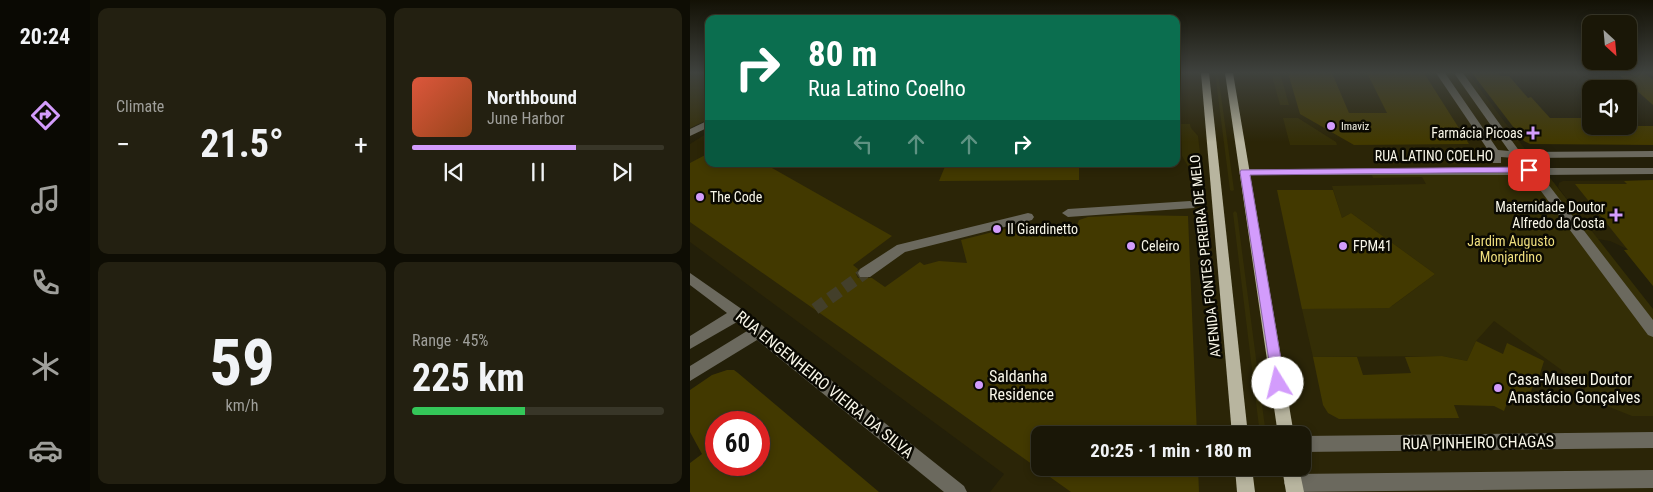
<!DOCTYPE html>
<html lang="en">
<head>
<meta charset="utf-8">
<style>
	body { margin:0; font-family:"Roboto Condensed",sans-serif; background:#232011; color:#f1f3f6; height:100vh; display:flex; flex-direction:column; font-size:19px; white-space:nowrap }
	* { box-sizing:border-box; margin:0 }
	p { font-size:16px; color:#9f9f9b }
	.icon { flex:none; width:28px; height:28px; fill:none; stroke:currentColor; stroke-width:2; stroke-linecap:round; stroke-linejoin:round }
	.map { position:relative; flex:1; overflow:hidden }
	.details { display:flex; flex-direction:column; gap:8px; padding:8px; background:#0e0d04; width:600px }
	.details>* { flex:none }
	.hud { position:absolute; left:15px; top:15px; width:475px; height:152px; border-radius:10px; box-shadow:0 2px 8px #0003,0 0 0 1px #383628; background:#0b6e4f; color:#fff; overflow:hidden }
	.needle { width:32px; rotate:154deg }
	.buttons { position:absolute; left:892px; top:15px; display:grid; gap:10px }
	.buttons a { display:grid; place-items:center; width:55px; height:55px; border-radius:10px; background:#1a1707; box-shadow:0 2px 8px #0003,0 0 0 1px #383628; font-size:25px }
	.speed { position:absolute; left:15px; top:411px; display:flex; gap:10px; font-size:25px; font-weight:700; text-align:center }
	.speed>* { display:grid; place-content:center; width:65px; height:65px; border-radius:50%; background:#1a1707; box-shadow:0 2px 8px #0003,0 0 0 1px #383628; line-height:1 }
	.speed .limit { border:8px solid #d22; background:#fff; color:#111 }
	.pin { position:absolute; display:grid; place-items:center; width:42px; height:42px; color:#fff; margin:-21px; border-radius:10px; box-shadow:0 2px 8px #0006 }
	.me { position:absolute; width:55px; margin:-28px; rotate:351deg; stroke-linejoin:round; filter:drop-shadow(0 0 4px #0008) }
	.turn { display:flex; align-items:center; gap:18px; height:105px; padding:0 20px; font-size:22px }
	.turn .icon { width:65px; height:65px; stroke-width:2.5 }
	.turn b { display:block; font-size:35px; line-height:42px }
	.lanes { display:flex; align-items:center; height:48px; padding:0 20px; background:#0003; justify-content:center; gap:25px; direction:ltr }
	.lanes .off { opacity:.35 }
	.big { font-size:38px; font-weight:700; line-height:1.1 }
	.details .widget { flex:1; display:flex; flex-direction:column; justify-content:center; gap:8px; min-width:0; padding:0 18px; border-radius:10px; background:#232011 }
	.details .dial { align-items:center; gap:0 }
	.dial b { font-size:65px; line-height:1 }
	.song { display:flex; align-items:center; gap:15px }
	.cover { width:60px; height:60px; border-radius:8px; background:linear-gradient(135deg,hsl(10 70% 55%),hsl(20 70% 35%)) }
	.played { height:5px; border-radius:2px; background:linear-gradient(90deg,#d39cfc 65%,#383628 65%) }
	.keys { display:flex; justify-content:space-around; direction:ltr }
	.heat { display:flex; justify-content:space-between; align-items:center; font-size:28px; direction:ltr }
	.charge { height:8px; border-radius:4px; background:linear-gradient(90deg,#34c759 45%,#383628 0) }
	.details .tiles { flex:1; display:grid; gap:8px; grid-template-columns:repeat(2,1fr) }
	.trip { position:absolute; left:341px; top:426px; width:280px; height:50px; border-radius:10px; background:#1a1707; box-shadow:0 2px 8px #0003,0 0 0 1px #383628; font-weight:700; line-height:50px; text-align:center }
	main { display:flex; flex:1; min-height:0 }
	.dock { display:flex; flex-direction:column; width:90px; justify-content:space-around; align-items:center; background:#0a0903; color:#9f9f9b }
	.dock .icon { width:35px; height:35px }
	.dock .selected { color:#d39cfc }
	.dock b { font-size:22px; color:#f1f3f6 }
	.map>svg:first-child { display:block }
</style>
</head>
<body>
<main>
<nav class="dock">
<b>20:24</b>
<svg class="icon selected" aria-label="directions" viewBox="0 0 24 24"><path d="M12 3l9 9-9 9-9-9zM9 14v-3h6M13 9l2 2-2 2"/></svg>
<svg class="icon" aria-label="music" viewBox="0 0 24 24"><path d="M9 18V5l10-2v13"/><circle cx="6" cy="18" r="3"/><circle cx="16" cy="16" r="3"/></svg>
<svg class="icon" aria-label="phone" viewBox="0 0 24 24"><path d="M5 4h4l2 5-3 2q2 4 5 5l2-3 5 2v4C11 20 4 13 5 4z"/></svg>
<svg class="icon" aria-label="climate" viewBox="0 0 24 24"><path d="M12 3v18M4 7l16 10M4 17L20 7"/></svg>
<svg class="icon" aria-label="car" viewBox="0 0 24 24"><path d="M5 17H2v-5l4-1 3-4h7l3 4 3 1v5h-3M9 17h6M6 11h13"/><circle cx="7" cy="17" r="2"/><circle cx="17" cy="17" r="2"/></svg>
</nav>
<section class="details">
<div class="tiles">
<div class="widget"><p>Climate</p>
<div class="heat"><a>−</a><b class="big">21.5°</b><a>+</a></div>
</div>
<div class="widget">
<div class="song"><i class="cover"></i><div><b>Northbound</b><p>June Harbor</p></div></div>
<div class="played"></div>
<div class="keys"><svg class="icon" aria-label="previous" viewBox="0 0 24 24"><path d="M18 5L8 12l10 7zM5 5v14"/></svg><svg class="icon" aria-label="pause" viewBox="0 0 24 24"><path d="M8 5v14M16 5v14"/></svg><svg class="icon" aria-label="next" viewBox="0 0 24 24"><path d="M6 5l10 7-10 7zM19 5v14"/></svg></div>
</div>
<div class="widget dial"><b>59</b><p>km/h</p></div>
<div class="widget"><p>Range · 45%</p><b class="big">225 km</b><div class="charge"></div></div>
</div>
</section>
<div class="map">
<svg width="963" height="492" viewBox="0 0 963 492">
	<rect width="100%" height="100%" fill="#231f09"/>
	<!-- built -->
	<g fill="#2b2507" fill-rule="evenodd">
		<path d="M486 73H778L963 320V492H300L314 474 0 242V144L19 132V164H486ZM350 435H612V468H350Z"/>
		<path d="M963 180V286L934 250 937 249 920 241 907 239 868 187 869 183 873 181Z"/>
	</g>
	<!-- green -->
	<g fill="#342e06">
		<path d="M0 73H19V119L0 128Z"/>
		<path d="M525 73H528L544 190 542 191 540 190Z"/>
		<path d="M582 76H591L599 105H590Z"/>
		<path d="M593 118H608L646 142 647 145H600Z"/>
		<path d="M491 124H500L501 128 508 136 511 161 499 168 492 156Z"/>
		<path d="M857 174 963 309V416H942L894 397 895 387 804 321 786 341 777 361 752 356 623 357 612 309 702 306 745 274 661 213 652 218 642 186 736 184 732 177 683 178 682 175Z"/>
		<path d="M545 211 547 213 576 435H570L543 213Z"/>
	</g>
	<!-- building -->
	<g fill="#423900" fill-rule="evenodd">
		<path d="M598 73H642L659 113H697L677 73H734L779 144 664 145 610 114Z"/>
		<path d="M782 73H808L810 76H819L838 98 841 97 860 118H901V126H963V145L840 144 834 141Z"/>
		<path d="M927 73H955L963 80V105Z"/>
		<path d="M19 153V164H75L202 236 163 265 168 269 166 274 168 278H182L195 287 230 262 234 265 249 261 277 263 271 240 339 223V226L387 225 389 220 398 217 438 215 498 216 507 435H350V468H508L509 492H381L161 335 0 222V163Z"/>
		<path d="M256 164H389V180L249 181Z"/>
		<path d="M963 180V286L934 250H938L885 184H937L934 181Z"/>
		<path d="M587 190H643L652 218 661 213 745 274 699 308 612 309Z"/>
		<path d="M786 341 813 354 817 343 854 361 849 377 846 376 837 404 820 395 814 411 804 406 764 405 769 418 649 419 638 413 633 405 623 357H667L673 375 721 373 715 357 752 356 777 361Z"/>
		<path d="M37 370H44L48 373 189 492H0V463L12 454 0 432V390L22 375ZM26 422H69V465H26Z"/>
	</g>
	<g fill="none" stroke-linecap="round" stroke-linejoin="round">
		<!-- minor-tunnel -->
		<path stroke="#433f2a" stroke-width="12" stroke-dasharray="12 6" stroke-linecap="butt" d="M125 309 175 273"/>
		<!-- minor -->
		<g fill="#6b695e" fill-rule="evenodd">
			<path d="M746 73H755L808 150 819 151 764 73H773L830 152 963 151V157L836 158 845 168H963V174L851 175 963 320V337L958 335 839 175H555L550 172 555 169 833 168 824 158 811 157V163H803L800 153Z"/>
			<path d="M19 120V127L0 136V129Z"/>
			<path d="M500 201 506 205 504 208 378 217 372 213 378 209Z"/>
			<path d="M338 213 342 214 344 217 342 220 215 252 180 277H170L168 273 170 269 207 245Z"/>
			<path d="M0 273 53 310 274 486 277 492H254L67 340 0 381V366L57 331 47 322 0 349V336L37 313 0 285Z"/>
			<path d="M963 432V448L612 452V436Z"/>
			<path d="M963 470V488L603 492 597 489 594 483 597 477 603 474Z"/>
		</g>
		<!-- major -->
		<g fill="#b8b59f" fill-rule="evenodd">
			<path d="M511 73H519L558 435H542Z"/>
			<path d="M535 73H543L604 435H588Z"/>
			<path d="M545 468H562L565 492H547Z"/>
			<path d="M592 468H609L614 492H596Z"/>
		</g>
	</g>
	<!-- sky -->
	<linearGradient id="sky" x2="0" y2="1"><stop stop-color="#131105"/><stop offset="0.51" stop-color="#3f423e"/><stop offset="1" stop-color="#3f423e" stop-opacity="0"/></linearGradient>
	<rect width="963" height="142" fill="url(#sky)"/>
	<!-- route -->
	<path fill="#d39cfc" stroke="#8965a4" d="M839 167 844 170 842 172 560 175 595 383 593 387 588 389 583 387 550 172 551 170Z"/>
	<!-- markers -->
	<g fill="#d39cfc" stroke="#0a0902" stroke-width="2">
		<circle cx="641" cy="126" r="5"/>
		<path d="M840.5 125.5h5v5h5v5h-5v5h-5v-5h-5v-5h5z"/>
		<circle cx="10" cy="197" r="5"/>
		<path d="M923.5 207.5h5v5h5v5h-5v5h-5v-5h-5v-5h5z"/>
		<circle cx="307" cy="229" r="5"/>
		<circle cx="441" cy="246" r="5"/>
		<circle cx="653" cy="246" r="5"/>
		<circle cx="289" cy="385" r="5"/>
		<circle cx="808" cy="388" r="5"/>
	</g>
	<g text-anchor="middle" stroke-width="5" stroke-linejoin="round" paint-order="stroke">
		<!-- far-poi labels -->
		<g font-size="11" fill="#f8f6e8" stroke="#0a0902" text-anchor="start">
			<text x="651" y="130">Imaviz</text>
		</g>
		<!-- poi labels -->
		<g font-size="14" fill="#f8f6e8" stroke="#0a0902" text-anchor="start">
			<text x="833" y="138" text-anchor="end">Farmácia Picoas</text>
			<text x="20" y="202">The Code</text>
			<text x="915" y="212" text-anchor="end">Maternidade Doutor<tspan x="915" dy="16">Alfredo da Costa</tspan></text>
			<text x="317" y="234">Il Giardinetto</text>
			<text x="451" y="251">Celeiro</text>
			<text x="663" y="251">FPM41</text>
		</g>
		<!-- street labels -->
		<g font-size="14" fill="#f8f6e8" stroke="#0a0902">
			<text x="744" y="161">RUA LATINO COELHO</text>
			<text transform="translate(515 256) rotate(-96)" y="5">AVENIDA FONTES PEREIRA DE MELO</text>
		</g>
		<!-- park labels -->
		<g font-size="14" fill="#f0df7e" stroke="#0a0902">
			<text x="821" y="246">Jardim Augusto<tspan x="821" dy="16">Monjardino</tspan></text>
		</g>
		<!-- near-poi labels -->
		<g font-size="16" fill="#f8f6e8" stroke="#0a0902" text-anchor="start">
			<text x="299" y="382">Saldanha<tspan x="299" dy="18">Residence</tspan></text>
			<text x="818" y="385">Casa-Museu Doutor<tspan x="818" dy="18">Anastácio Gonçalves</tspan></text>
		</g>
		<!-- near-street labels -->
		<g font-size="16" fill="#f8f6e8" stroke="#0a0902">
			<text transform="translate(135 384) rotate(39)" y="6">RUA ENGENHEIRO VIEIRA DA SILVA</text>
			<text transform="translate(788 442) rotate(-1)" y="6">RUA PINHEIRO CHAGAS</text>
		</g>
	</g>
</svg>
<div class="buttons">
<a><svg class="needle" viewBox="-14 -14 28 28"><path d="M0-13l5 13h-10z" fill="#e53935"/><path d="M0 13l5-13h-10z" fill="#9f9f9b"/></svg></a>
<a><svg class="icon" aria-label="sound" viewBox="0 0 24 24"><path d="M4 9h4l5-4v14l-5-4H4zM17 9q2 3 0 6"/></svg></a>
</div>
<div class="speed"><div class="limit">60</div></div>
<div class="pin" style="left:839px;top:170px;background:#d93025"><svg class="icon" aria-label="arrive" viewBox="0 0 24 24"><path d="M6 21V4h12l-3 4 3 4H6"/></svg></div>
<svg class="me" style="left:588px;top:383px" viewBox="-20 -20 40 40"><circle r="19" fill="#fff"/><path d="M0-13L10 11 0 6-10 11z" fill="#d39cfc"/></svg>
<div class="trip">20:25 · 1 min · 180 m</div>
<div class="hud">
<div class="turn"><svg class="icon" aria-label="right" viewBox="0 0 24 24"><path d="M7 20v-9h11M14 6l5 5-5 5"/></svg><div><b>80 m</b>Rua Latino Coelho</div></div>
<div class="lanes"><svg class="icon off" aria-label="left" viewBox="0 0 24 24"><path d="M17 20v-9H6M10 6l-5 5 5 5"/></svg><svg class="icon off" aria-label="ahead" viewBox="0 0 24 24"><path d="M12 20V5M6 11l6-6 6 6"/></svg><svg class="icon off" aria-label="ahead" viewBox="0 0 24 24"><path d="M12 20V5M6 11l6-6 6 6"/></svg><svg class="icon" aria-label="right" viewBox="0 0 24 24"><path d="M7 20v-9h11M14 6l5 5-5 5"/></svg></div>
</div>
</div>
</main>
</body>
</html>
